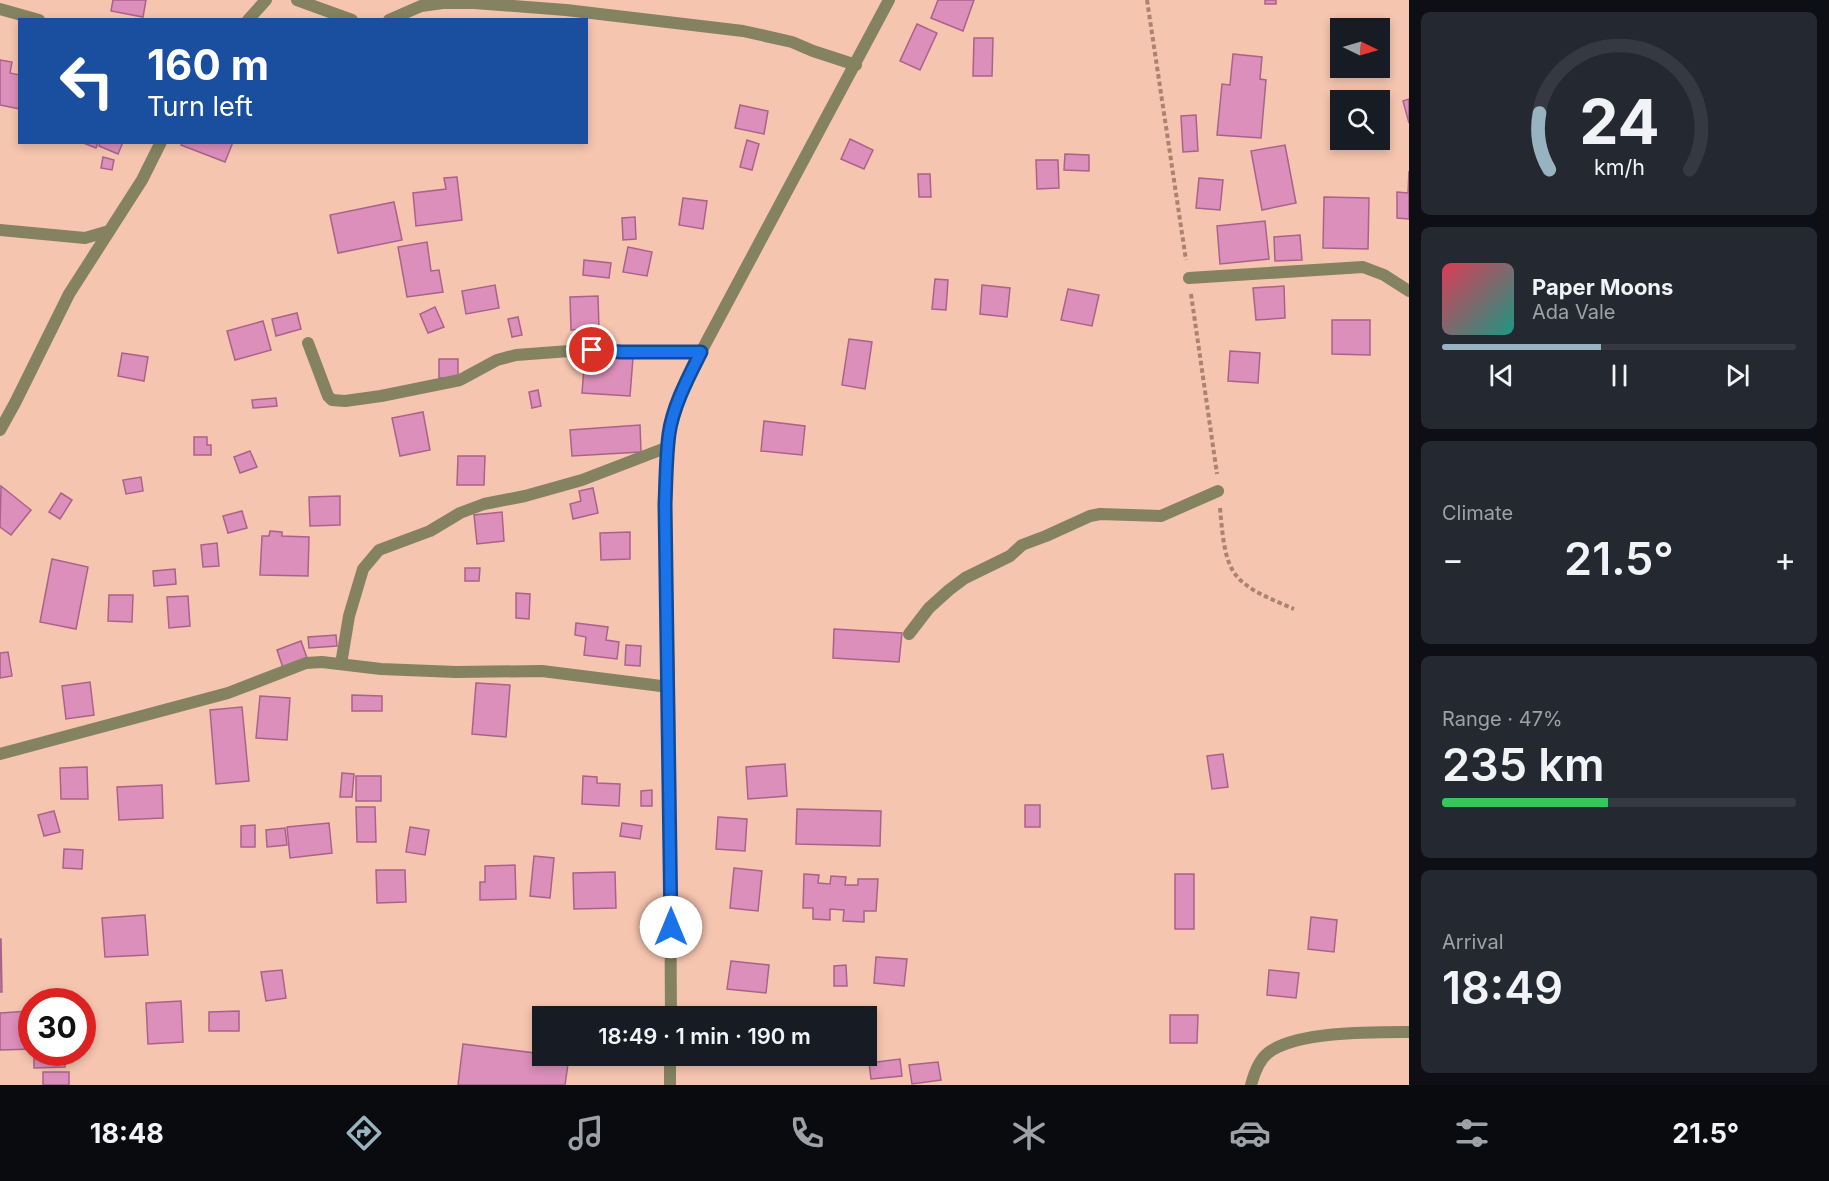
<!DOCTYPE html>
<html lang="en">
<head>
<meta charset="utf-8">
<style>
	body { margin:0; font-family:Inter,sans-serif; background:#242831; color:#f1f3f6; height:100vh; display:flex; flex-direction:column; font-size:22px; white-space:nowrap }
	* { box-sizing:border-box; margin:0 }
	p { font-size:20px; color:#9ea1a6 }
	.icon { flex:none; width:33px; height:33px; fill:none; stroke:currentColor; stroke-width:2; stroke-linecap:round; stroke-linejoin:round }
	.map { position:relative; flex:1; overflow:hidden }
	.side { display:flex; flex-direction:column; gap:12px; padding:12px; background:#0d0f14; width:420px }
	.side>* { flex:none }
	.hud { position:absolute; left:18px; top:18px; width:570px; height:126px; border-radius:0px; box-shadow:0 3px 9px #0003; background:#1a4fa0; color:#fff; overflow:hidden }
	.needle { width:39px; rotate:95deg }
	.fabs { position:absolute; left:1330px; top:18px; display:grid; gap:12px }
	.fabs a { display:grid; place-items:center; width:60px; height:60px; border-radius:0px; background:#171b24; box-shadow:0 3px 9px #0003; font-size:30px }
	.speed { position:absolute; left:18px; top:988px; display:flex; gap:12px; font-size:30px; font-weight:700; text-align:center }
	.speed>* { display:grid; place-content:center; width:78px; height:78px; border-radius:50%; background:#171b24; box-shadow:0 3px 9px #0003; line-height:1 }
	.speed .limit { border:9px solid #d22; background:#fff; color:#111 }
	.pin { position:absolute; display:grid; place-items:center; width:51px; height:51px; color:#fff; margin:-26px; border:3px solid #fff; border-radius:50%; box-shadow:0 2px 6px #0007 }
	.me { position:absolute; width:66px; margin:-33px; rotate:0deg; stroke-linejoin:round; filter:drop-shadow(0 0 4px #0008) }
	.turn { display:flex; align-items:center; gap:21px; height:126px; padding:0 30px; font-size:27px }
	.turn .icon { width:78px; height:78px; stroke-width:2.5 }
	.turn b { display:block; font-size:42px; line-height:51px }
	.big { font-size:45px; font-weight:600; line-height:1.1 }
	.side .card { flex:1; display:flex; flex-direction:column; justify-content:center; gap:9px; min-width:0; padding:0 21px; border-radius:9px; background:#242831 }
	.side .dial { align-items:center; gap:0 }
	.dial svg { height:156px; overflow:visible; fill:none; stroke:#363941; stroke-width:7; stroke-linecap:round; text-anchor:middle }
	.dial text { fill:#f1f3f6; stroke:none }
	.song { display:flex; align-items:center; gap:18px }
	.cover { width:72px; height:72px; border-radius:9px; background:linear-gradient(135deg,hsl(350 70% 55%),hsl(170 70% 35%)) }
	.played { height:6px; border-radius:3px; background:linear-gradient(90deg,#97b3bf 45%,#363941 45%) }
	.keys { display:flex; justify-content:space-around; direction:ltr }
	.heat { display:flex; justify-content:space-between; align-items:center; font-size:33px; direction:ltr }
	.charge { height:9px; border-radius:4px; background:linear-gradient(90deg,#34c759 47%,#363941 0) }
	.trip { position:absolute; left:532px; top:1006px; width:345px; height:60px; border-radius:0px; background:#171b24; box-shadow:0 3px 9px #0003; font-weight:600; line-height:60px; text-align:center }
	.tabs { display:flex; height:96px; justify-content:space-around; align-items:center; background:#090b0e; color:#9ea1a6 }
	.tabs .icon { width:42px; height:42px }
	.tabs .active { color:#97b3bf }
	.tabs b { font-size:27px; color:#f1f3f6 }
	main { display:flex; flex:1; min-height:0 }
	.map>svg:first-child { display:block }
</style>
</head>
<body>
<main>
<div class="map">
<svg width="1409" height="1085" viewBox="0 0 1409 1085">
	<rect width="100%" height="100%" fill="#f5c5af"/>
	<!-- building -->
	<g fill="#db8fba" stroke="#a9638b" stroke-width="1.5">
		<path d="M113 0H146L143 17 111 11Z"/>
		<path d="M938 0H974L963 31 931 18Z"/>
		<rect x="1265" y="0" width="11" height="4"/>
		<path d="M917 24 937 33 920 70 900 61Z"/>
		<path d="M1347 25 1359 26V28H1346Z"/>
		<path d="M974 38H993L992 76H973Z"/>
		<path d="M1233 54 1262 57 1260 79 1266 80 1261 138 1217 135 1222 84 1230 85Z"/>
		<path d="M0 60 12 62 10 73 20 75V109L0 105Z"/>
		<path d="M1409 99V123L1403 101Z"/>
		<path d="M740 105 768 111 764 134 735 128Z"/>
		<path d="M1196 115 1198 151 1183 152 1181 116Z"/>
		<path d="M850 139 873 150 864 169 841 159Z"/>
		<path d="M747 140 759 144 752 170 740 167Z"/>
		<path d="M81 142H98L96 148Z"/>
		<path d="M100 142H123L118 154 99 146Z"/>
		<path d="M182 142H233L225 162 181 145Z"/>
		<path d="M1285 145 1296 203 1262 210 1251 151Z"/>
		<path d="M1065 154 1089 155V171L1064 170Z"/>
		<path d="M103 157 114 160 112 170 101 168Z"/>
		<path d="M1036 160H1058L1059 188 1037 189Z"/>
		<path d="M1409 171V219L1397 218V192L1408 193Z"/>
		<path d="M918 174H930L931 197H919Z"/>
		<path d="M457 177 462 220 416 226 413 193 446 189 444 178Z"/>
		<path d="M1199 178 1223 180 1220 210 1196 208Z"/>
		<path d="M1324 197 1369 198 1368 249 1323 248Z"/>
		<path d="M683 198 707 201 703 229 679 225Z"/>
		<path d="M394 202 402 240 338 253 330 215Z"/>
		<path d="M635 217 636 239 623 240 622 218Z"/>
		<path d="M1265 221 1269 259 1220 264 1217 226Z"/>
		<path d="M1300 235 1302 260 1275 261 1274 237Z"/>
		<path d="M427 242 431 271 439 270 443 292 407 297 398 247Z"/>
		<path d="M628 247 652 252 647 276 623 272Z"/>
		<path d="M584 260 611 263 609 278 583 275Z"/>
		<path d="M935 279 948 280 946 310 932 309Z"/>
		<path d="M495 285 499 308 466 314 462 291Z"/>
		<path d="M982 285 1010 288 1007 317 980 314Z"/>
		<path d="M1284 286 1285 318 1256 320 1253 288Z"/>
		<path d="M1068 289 1099 295 1092 326 1061 320Z"/>
		<path d="M598 296 599 329 571 330 570 297Z"/>
		<path d="M435 307 444 327 428 333 420 314Z"/>
		<path d="M297 313 301 329 276 336 272 319Z"/>
		<path d="M518 317 522 335 512 337 508 319Z"/>
		<path d="M1332 320H1370V355L1332 354Z"/>
		<path d="M263 321 271 350 235 360 227 331Z"/>
		<path d="M849 339 872 342 865 389 842 385Z"/>
		<path d="M1230 351 1260 353 1258 383 1228 381Z"/>
		<path d="M122 353 148 357 144 381 118 376Z"/>
		<path d="M585 355 633 358 630 396 582 393Z"/>
		<rect x="439" y="359" width="19" height="19"/>
		<path d="M538 390 541 406 532 408 529 392Z"/>
		<path d="M276 398 277 406 253 408 252 400Z"/>
		<path d="M423 412 430 450 400 456 392 418Z"/>
		<path d="M764 421 805 426 802 455 761 451Z"/>
		<path d="M640 425 641 452 572 456 570 430Z"/>
		<path d="M194 437H207V445H211V455H194Z"/>
		<path d="M250 451 257 467 240 473 234 457Z"/>
		<path d="M458 456H485L484 485H457Z"/>
		<path d="M141 477 143 491 126 494 123 480Z"/>
		<path d="M1 486 31 510 11 535 0 527Z"/>
		<path d="M593 488 598 513 573 519 570 504 581 501 579 491Z"/>
		<path d="M61 493 72 500 60 519 49 512Z"/>
		<path d="M340 496V525L310 526 309 497Z"/>
		<path d="M242 511 247 528 228 533 223 516Z"/>
		<path d="M502 512 504 541 477 544 474 515Z"/>
		<path d="M270 531 282 532V536L309 537 308 576 260 575 262 536H269Z"/>
		<path d="M630 532V559L601 560 600 533Z"/>
		<path d="M217 543 219 566 203 567 201 545Z"/>
		<path d="M52 559 88 567 76 629 40 622Z"/>
		<path d="M465 568H480L479 581H465Z"/>
		<path d="M175 569 176 584 154 586 153 571Z"/>
		<path d="M516 593 530 594 529 619 516 618Z"/>
		<path d="M109 595H133L132 622 108 621Z"/>
		<path d="M188 596 190 626 169 628 167 597Z"/>
		<path d="M576 623 608 627 606 640 619 642 617 659 584 655 586 637 575 635Z"/>
		<path d="M834 629 902 633 899 662 833 658Z"/>
		<path d="M336 635 337 646 309 648 308 637Z"/>
		<path d="M301 641 307 658 283 668 277 650Z"/>
		<path d="M626 645 641 646 640 666 625 665Z"/>
		<path d="M8 652 12 676 0 678V653Z"/>
		<path d="M90 682 94 715 66 719 62 686Z"/>
		<path d="M476 683 510 685 506 737 472 734Z"/>
		<path d="M352 695 382 696V711H352Z"/>
		<path d="M260 696 290 698 287 740 256 738Z"/>
		<path d="M242 707 249 781 216 784 210 710Z"/>
		<path d="M1223 754 1228 787 1212 789 1207 756Z"/>
		<path d="M785 764 787 796 748 799 746 767Z"/>
		<path d="M87 767 88 799H61L60 768Z"/>
		<path d="M342 773 354 774 352 797H340Z"/>
		<rect x="356" y="776" width="25" height="25"/>
		<path d="M583 776 597 777V783L620 784 619 806 582 804Z"/>
		<path d="M162 785 163 818 119 820 117 787Z"/>
		<path d="M652 790V806H641V791Z"/>
		<rect x="1025" y="805" width="15" height="22"/>
		<path d="M356 807H375L376 842H357Z"/>
		<path d="M797 809 881 811 880 846 796 844Z"/>
		<path d="M54 811 60 832 44 836 38 815Z"/>
		<path d="M718 817 747 819 745 851 716 849Z"/>
		<path d="M329 823 332 853 290 858 287 827Z"/>
		<path d="M622 823 642 826 640 839 620 836Z"/>
		<path d="M255 825V847H241V826Z"/>
		<path d="M410 827 429 830 425 855 406 852Z"/>
		<path d="M285 828 287 845 267 847 266 830Z"/>
		<path d="M64 849 83 850 82 869 63 868Z"/>
		<path d="M534 856 554 858 550 898 530 896Z"/>
		<path d="M515 865 516 899 480 900V882H485V866Z"/>
		<path d="M734 868 762 871 758 911 730 908Z"/>
		<path d="M376 870H405L406 902 377 903Z"/>
		<path d="M615 872 616 908 574 909 573 873Z"/>
		<path d="M804 874 819 875 818 883 830 884 831 876 846 877 845 885H858V879H878L876 911H864V922L843 921 844 910 830 909V920L813 919V908H803Z"/>
		<rect x="1175" y="874" width="19" height="55"/>
		<path d="M145 915 148 955 105 957 102 918Z"/>
		<path d="M1311 917 1337 920 1334 952 1308 949Z"/>
		<path d="M0 939H1L2 992H0Z"/>
		<path d="M876 957 907 959 904 986 874 983Z"/>
		<path d="M731 961 769 965 766 993 727 989Z"/>
		<path d="M846 965 847 986H834V966Z"/>
		<path d="M282 970 286 998 266 1001 261 972Z"/>
		<path d="M1269 970 1299 973 1296 998 1267 995Z"/>
		<path d="M181 1001 183 1042 148 1044 146 1003Z"/>
		<path d="M736 1008V1017H712V1009Z"/>
		<path d="M841 1009H872L871 1033H867V1017H841Z"/>
		<path d="M29 1011 32 1049 0 1050V1013Z"/>
		<path d="M239 1011V1031H209V1012Z"/>
		<path d="M1170 1015H1198L1197 1043H1170Z"/>
		<path d="M463 1044 543 1054V1056L569 1057 565 1085H458Z"/>
		<path d="M34 1053H65V1067L34 1068Z"/>
		<path d="M900 1059 902 1076 871 1079 869 1063Z"/>
		<path d="M938 1062 941 1080 912 1084 909 1065Z"/>
		<rect x="43" y="1072" width="26" height="13"/>
	</g>
	<g fill="none" stroke-linecap="round" stroke-linejoin="round">
		<!-- path -->
		<g stroke="#ac8370" stroke-width="4" stroke-dasharray="4.5 3" stroke-linecap="butt">
			<path d="M1147 0 1186 260"/>
			<path d="M1191 294 1217 474"/>
			<path d="M1220 508C1226 577 1230 582 1294 609"/>
		</g>
		<!-- minor -->
		<g stroke="#848261" stroke-width="12">
			<path d="M297 0 352 20"/>
			<path d="M0 9 39 20"/>
			<path d="M248 20 266 0"/>
			<path d="M389 20 421 6 443 3H474L566 10 743 31 792 42 813 51 856 65"/>
			<path d="M0 230 85 238 109 231"/>
			<path d="M1189 278 1363 267 1384 275 1409 291"/>
			<path d="M308 343 328 396 332 400 345 401 381 396 460 380 497 360 516 355 583 350 621 352H701"/>
			<path d="M0 430 15 403 69 294 142 180 161 142"/>
			<path d="M909 634 929 608 949 590 965 578 1010 556 1022 545 1046 536 1090 516 1100 514 1161 516 1218 491"/>
			<path d="M341 664 349 616 363 569 379 550 430 531 460 513 484 504 525 496 582 480 668 447"/>
			<path d="M0 754 228 693 306 663 322 662 381 669 456 672 542 671 669 687"/>
			<path d="M671 1017 669 687 665 504 667 467 669 433 683 387 701 352 889 0"/>
			<path d="M670 1085V1056"/>
			<path d="M1251 1085C1254 1074 1259 1060 1268 1053 1296 1031 1374 1032 1409 1032"/>
		</g>
	</g>
	<g fill="none" stroke-linecap="round" stroke-linejoin="round">
		<!-- route casing -->
		<g stroke="#114b97" stroke-width="15">
			<path id="route" d="M592 350 621 352H701C688 378 673 406 669 434 666 457 666 481 665 504L671 927"/>
		</g>
		<!-- route -->
		<use href="#route" stroke="#1a73e8" stroke-width="10"/>
	</g>
</svg>
<div class="fabs">
<a><svg class="needle" viewBox="-14 -14 28 28"><path d="M0-13l5 13h-10z" fill="#e53935"/><path d="M0 13l5-13h-10z" fill="#9ea1a6"/></svg></a>
<a><svg class="icon" aria-label="search" viewBox="0 0 24 24"><circle cx="10" cy="10" r="6"/><path d="M15 15l6 6"/></svg></a>
</div>
<div class="speed"><div class="limit">30</div></div>
<div class="pin" style="left:592px;top:350px;background:#d93025"><svg class="icon" aria-label="arrive" viewBox="0 0 24 24"><path d="M6 21V4h12l-3 4 3 4H6"/></svg></div>
<svg class="me" style="left:671px;top:927px" viewBox="-20 -20 40 40"><circle r="19" fill="#fff"/><path d="M0-13L10 11 0 6-10 11z" fill="#1a73e8"/></svg>
<div class="trip">18:49 · 1 min · 190 m</div>
<div class="hud">
<div class="turn"><svg class="icon" aria-label="left" viewBox="0 0 24 24"><path d="M17 20v-9H6M10 6l-5 5 5 5"/></svg><div><b>160 m</b>Turn left</div></div>
</div>
</div>
<section class="side">
<div class="card dial"><svg viewBox="0 0 100 80">
<path d="M14 69A42 42 0 1 1 86 69"/>
<path d="M14 69A42 42 0 0 1 9 40" stroke="#97b3bf"/>
<text x="50" y="56" font-size="32" font-weight="700">24</text>
<text x="50" y="72" font-size="11">km/h</text>
</svg></div>
<div class="card">
<div class="song"><i class="cover"></i><div><b>Paper Moons</b><p>Ada Vale</p></div></div>
<div class="played"></div>
<div class="keys"><svg class="icon" aria-label="previous" viewBox="0 0 24 24"><path d="M18 5L8 12l10 7zM5 5v14"/></svg><svg class="icon" aria-label="pause" viewBox="0 0 24 24"><path d="M8 5v14M16 5v14"/></svg><svg class="icon" aria-label="next" viewBox="0 0 24 24"><path d="M6 5l10 7-10 7zM19 5v14"/></svg></div>
</div>
<div class="card"><p>Climate</p>
<div class="heat"><a>−</a><b class="big">21.5°</b><a>+</a></div>
</div>
<div class="card"><p>Range · 47%</p><b class="big">235 km</b><div class="charge"></div></div>
<div class="card"><p>Arrival</p><b class="big">18:49</b></div>
</section>
</main>
<nav class="tabs">
<b>18:48</b>
<svg class="icon active" aria-label="directions" viewBox="0 0 24 24"><path d="M12 3l9 9-9 9-9-9zM9 14v-3h6M13 9l2 2-2 2"/></svg>
<svg class="icon" aria-label="music" viewBox="0 0 24 24"><path d="M9 18V5l10-2v13"/><circle cx="6" cy="18" r="3"/><circle cx="16" cy="16" r="3"/></svg>
<svg class="icon" aria-label="phone" viewBox="0 0 24 24"><path d="M5 4h4l2 5-3 2q2 4 5 5l2-3 5 2v4C11 20 4 13 5 4z"/></svg>
<svg class="icon" aria-label="climate" viewBox="0 0 24 24"><path d="M12 3v18M4 7l16 10M4 17L20 7"/></svg>
<svg class="icon" aria-label="car" viewBox="0 0 24 24"><path d="M5 17H2v-5l4-1 3-4h7l3 4 3 1v5h-3M9 17h6M6 11h13"/><circle cx="7" cy="17" r="2"/><circle cx="17" cy="17" r="2"/></svg>
<svg class="icon" aria-label="filters" viewBox="0 0 24 24"><path d="M4 7h16M4 17h16"/><circle cx="9" cy="7" r="2"/><circle cx="15" cy="17" r="2"/></svg>
<b>21.5°</b>
</nav>
</body>
</html>
